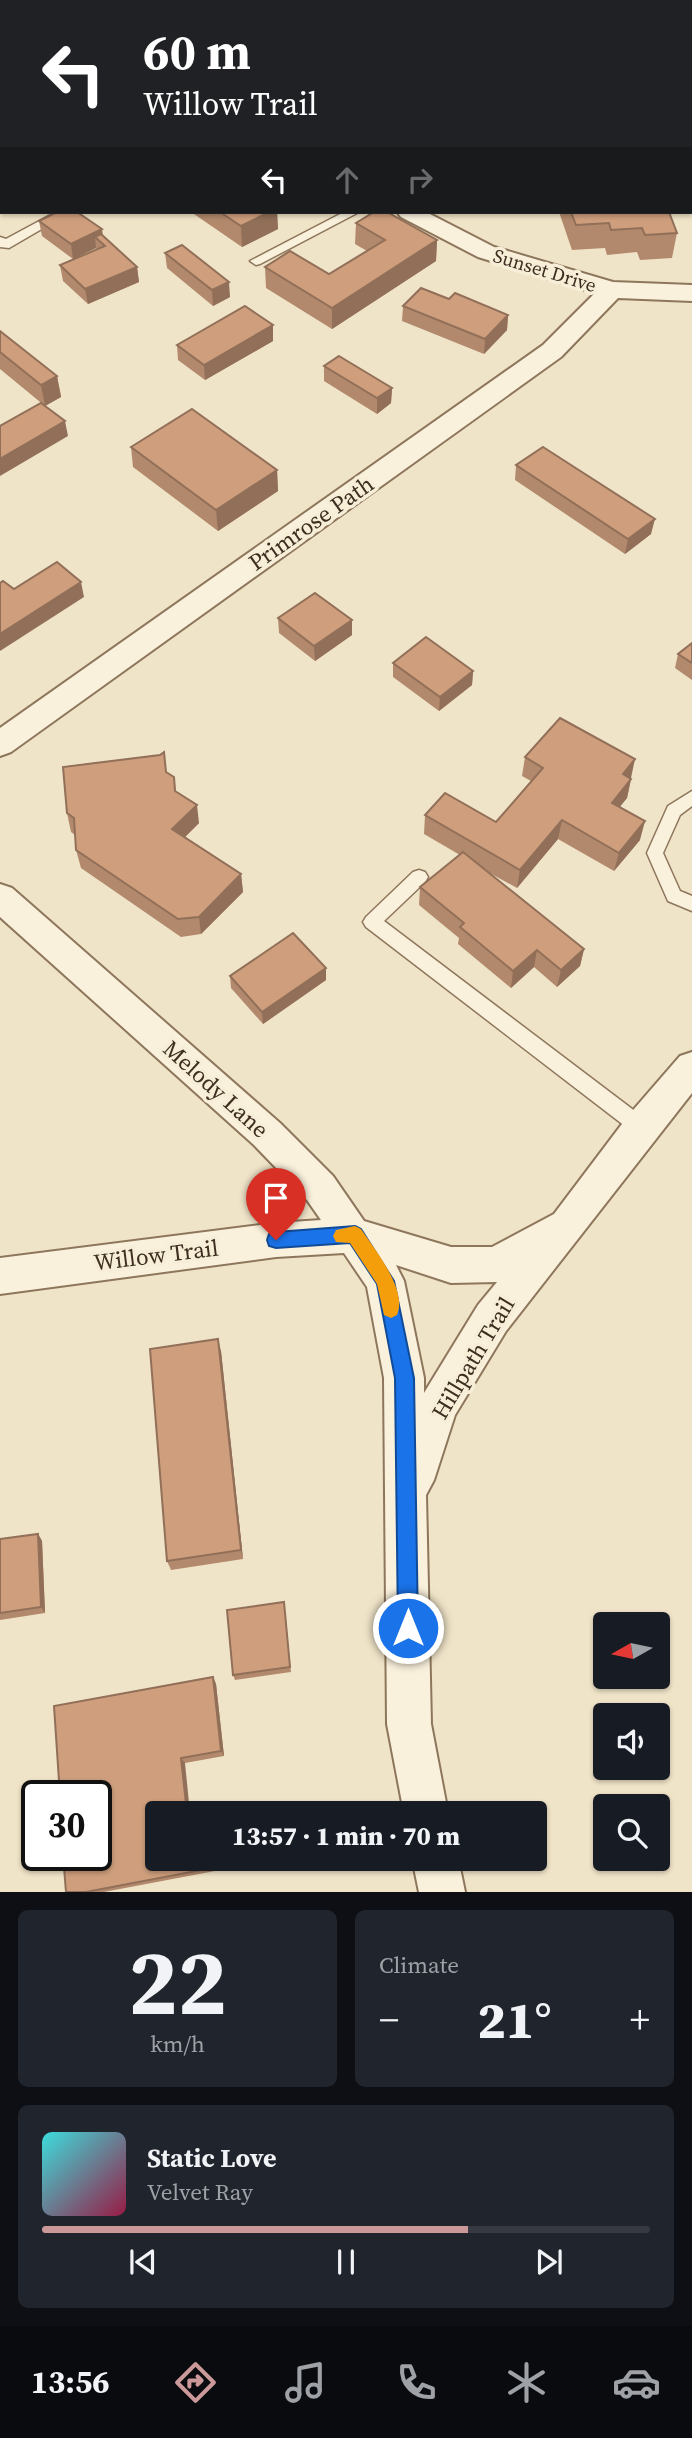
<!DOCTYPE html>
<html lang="en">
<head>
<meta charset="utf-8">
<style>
	body { margin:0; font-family:"Source Serif 4",serif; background:#20242c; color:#f1f3f6; height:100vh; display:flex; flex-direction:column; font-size:26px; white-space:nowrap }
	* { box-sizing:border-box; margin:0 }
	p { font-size:23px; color:#9ea1a6 }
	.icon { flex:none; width:38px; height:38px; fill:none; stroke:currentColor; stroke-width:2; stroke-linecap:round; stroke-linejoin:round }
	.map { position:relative; height:1892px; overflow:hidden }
	.panel { display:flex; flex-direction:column; gap:18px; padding:18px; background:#0d0f14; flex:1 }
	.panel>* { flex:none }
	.hud { position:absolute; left:0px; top:0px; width:693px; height:214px; box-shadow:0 2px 5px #0004; background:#202124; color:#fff; overflow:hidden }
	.needle { width:46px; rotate:261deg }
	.fabs { position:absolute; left:593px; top:1612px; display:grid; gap:14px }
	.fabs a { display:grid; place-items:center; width:77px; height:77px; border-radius:7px; background:#171b24; box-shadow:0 2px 5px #0004; font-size:35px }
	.speed { position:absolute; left:21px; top:1780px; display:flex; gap:14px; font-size:35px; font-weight:700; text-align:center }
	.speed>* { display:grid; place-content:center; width:91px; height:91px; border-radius:50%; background:#171b24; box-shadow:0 2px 5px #0004; line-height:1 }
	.speed .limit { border:4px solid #111; border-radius:10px; background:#fff; color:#111 }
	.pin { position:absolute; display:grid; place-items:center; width:60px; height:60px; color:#fff; margin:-72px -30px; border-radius:50% 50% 50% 0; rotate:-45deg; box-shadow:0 0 7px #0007 }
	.pin .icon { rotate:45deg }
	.me { position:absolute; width:77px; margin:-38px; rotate:0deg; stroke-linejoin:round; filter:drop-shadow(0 0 5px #0008) }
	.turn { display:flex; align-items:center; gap:24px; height:147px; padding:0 28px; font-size:32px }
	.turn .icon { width:91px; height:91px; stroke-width:2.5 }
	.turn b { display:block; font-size:49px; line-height:60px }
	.lanes { display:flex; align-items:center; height:66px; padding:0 28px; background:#0003; justify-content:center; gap:35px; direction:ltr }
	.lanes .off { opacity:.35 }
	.big { font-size:52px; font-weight:800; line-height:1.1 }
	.panel .tile { flex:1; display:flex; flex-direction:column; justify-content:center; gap:10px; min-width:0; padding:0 24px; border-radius:10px; background:#20242c }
	.panel .dial { align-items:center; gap:0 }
	.dial b { font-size:91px; line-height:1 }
	.song { display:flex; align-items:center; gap:21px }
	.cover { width:84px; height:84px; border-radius:10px; background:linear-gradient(135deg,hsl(180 70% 55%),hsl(340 70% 35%)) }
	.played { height:7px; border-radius:4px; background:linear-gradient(90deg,#cc999b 70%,#363941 70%) }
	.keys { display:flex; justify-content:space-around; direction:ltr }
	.heat { display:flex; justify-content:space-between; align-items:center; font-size:38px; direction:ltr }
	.panel .tiles { flex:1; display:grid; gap:18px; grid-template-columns:1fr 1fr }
	.tile:last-child { grid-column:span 2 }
	.trip { position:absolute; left:145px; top:1801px; width:402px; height:70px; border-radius:7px; background:#171b24; box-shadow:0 2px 5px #0004; font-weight:800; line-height:70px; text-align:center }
	.tab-bar { display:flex; height:112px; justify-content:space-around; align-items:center; background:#090b0e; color:#9ea1a6 }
	.tab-bar .icon { width:49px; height:49px }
	.tab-bar .current { color:#cc999b }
	.tab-bar b { font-size:32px; color:#f1f3f6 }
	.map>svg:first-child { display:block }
</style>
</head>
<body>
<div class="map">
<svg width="692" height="1892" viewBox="0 0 692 1892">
	<rect width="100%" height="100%" fill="#f0e4c8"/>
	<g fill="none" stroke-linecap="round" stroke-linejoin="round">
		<!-- service casing -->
		<g stroke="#8d765c" stroke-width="3">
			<g id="service">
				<rect x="0" y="90" width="2" height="6"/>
				<path d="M56 212H71L9 248 0 247V237L6 239Z"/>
				<path d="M344 212H359L260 264 256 265 250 261Z"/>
				<path d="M692 791V806L680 815 663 853 680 891 692 896V911L668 901 647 853 668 806Z"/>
				<path d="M419 870 425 872 428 877 425 882 384 921 648 1121 650 1127 648 1133 641 1135 634 1133 366 927 363 922 366 917 413 872Z"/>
			</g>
		</g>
		<!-- minor casing -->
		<g stroke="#8d765c" stroke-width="4">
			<g id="minor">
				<path d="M10 0H30L31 2H11Z"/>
				<path d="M164 0H185L186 2H165Z"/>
				<path d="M199 0H220L221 2H200Z"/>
				<path d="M0 21H2L0 34Z"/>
				<path d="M397 212H426L494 247 613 282 692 285V301L618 298 561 357 11 752 0 756V728L543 345 595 293 478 257 401 217Z"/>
				<path d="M0 884 12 888 280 1123 333 1176 364 1221 451 1247H492L554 1214 628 1116 680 1056 692 1052V1093L506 1331 455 1415 434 1480 426 1495 431 1724 448 1813H404L387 1724 384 1378 367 1287 344 1253 276 1257 0 1294V1258L276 1223 321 1220 307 1200 254 1145 0 917ZM396 1265 451 1283 497 1282 478 1305 424 1393V1378L404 1281Z"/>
				<path d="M412 1858H458L465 1892H419Z"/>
			</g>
		</g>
		<!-- primary casing -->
		<g stroke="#5b4430" stroke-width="4">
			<g id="primary">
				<path d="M263 0H289L262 2Z"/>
				<path d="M297 0H323L296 2Z"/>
				<path d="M367 0H393L366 2Z"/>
				<path d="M2 131V147L0 148V132Z"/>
				<path d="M0 189H2L0 206Z"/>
			</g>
		</g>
		<!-- service -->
		<use href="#service" fill="#faf1dc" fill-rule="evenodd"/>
		<!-- minor -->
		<use href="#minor" fill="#faf1dc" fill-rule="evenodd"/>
		<!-- primary -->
		<use href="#primary" fill="#f3d9a0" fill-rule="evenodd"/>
	</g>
	<!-- wall -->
	<g fill="#b2896c">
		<path d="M191 212H277L278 229 242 247Z"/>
		<path d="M559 212H669L677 233 672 258 640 260 637 252 607 255 605 248 572 250Z"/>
		<path d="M39 221 103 236 137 267 139 282 88 304 63 281 60 265 97 250 96 248 73 259 42 236Z"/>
		<path d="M356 223 437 240 436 261 332 329 266 288 265 267 329 274 367 251 355 244Z"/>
		<path d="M165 253 230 297 213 306 167 268Z"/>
		<path d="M449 299 508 315 507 330 484 354 402 321 403 306Z"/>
		<path d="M273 325V341L205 380 178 360 177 345Z"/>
		<path d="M0 331 57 376 61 397 45 406 0 369Z"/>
		<path d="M324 366 392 388 391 403 377 414 324 381Z"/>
		<path d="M131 447 277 470 278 491 218 531 133 467Z"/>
		<path d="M516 465 651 534 625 554 515 480Z"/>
		<path d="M278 618 352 620V635L315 661 279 633Z"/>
		<path d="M692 643V680L675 668 678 654Z"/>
		<path d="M393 663 473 671 472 685 439 711 393 677Z"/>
		<path d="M525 757 631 779 627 798 619 807 640 840 614 871 558 839 517 888 488 872 584 949 580 966 557 987 534 967 511 988 458 944 459 938 419 905 420 887 460 855 424 834 425 815 496 822 531 781 522 776Z"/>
		<path d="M167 772 174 777 176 792 199 823 185 837 241 874 243 892 201 934 181 937 81 868 76 850 75 835 71 832 67 813Z"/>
		<path d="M326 968V980L263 1024 231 988 230 976Z"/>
		<path d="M221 1351 243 1559 171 1570 167 1561Z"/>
		<path d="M38 1534 42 1541 45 1613 0 1620V1539Z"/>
		<path d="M284 1602 291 1672 235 1680 233 1675Z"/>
		<path d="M213 1677 216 1684 224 1756 185 1763 158 1813 214 1858 215 1871 104 1892H66Z"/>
	</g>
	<!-- shaded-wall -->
	<g fill="#916f58">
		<path d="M263 212H277L278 229 242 247 241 226Z"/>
		<path d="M102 229 104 244 95 237 96 248 73 259 71 244Z"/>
		<path d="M437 240 436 261 332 329V308Z"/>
		<path d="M137 267 139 282 88 304 85 289Z"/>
		<path d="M229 282 230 297 213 306 212 290Z"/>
		<path d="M508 315 507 330 484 354 485 339Z"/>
		<path d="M273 325V341L205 380 204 365Z"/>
		<path d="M57 376 61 397 45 406 41 385Z"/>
		<path d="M392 388 391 403 377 414V398Z"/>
		<path d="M65 421 68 436 0 476V459Z"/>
		<path d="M277 470 278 491 218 531 216 510Z"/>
		<path d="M655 519 651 534 625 554 628 539Z"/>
		<path d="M81 582 84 597 0 651V634Z"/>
		<path d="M352 620V635L315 661 314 646Z"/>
		<path d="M473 671 472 685 439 711 440 697Z"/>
		<path d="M635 759 631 778 619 793 623 774Z"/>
		<path d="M631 779 627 798 608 822 612 803Z"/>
		<path d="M197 805 199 823 175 847 172 829Z"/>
		<path d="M562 820 558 839 517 888 520 870Z"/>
		<path d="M645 821 640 840 614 871 619 853Z"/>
		<path d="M241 874 243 892 201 934 199 917Z"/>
		<path d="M584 949 580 966 557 987 561 970Z"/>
		<path d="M537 950 534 967 511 988 513 971Z"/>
		<path d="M326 968V980L263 1024 262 1012Z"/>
		<path d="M218 1339 221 1351 243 1559 241 1550Z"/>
		<path d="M38 1534 42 1541 45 1613 41 1607Z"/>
		<path d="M213 1677 216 1684 224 1756 221 1751Z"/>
		<path d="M181 1758 185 1763 190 1813H187Z"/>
		<path d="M211 1858H214L215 1871 212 1868Z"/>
	</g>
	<!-- building -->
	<g fill="#cf9f7d" stroke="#916f58" stroke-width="2">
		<path d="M452 0H485L486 2H433Z"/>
		<path d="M57 212H77L102 229 71 244 39 221Z"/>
		<path d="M220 212H269L241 226Z"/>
		<path d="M374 212H387L437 240 332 308 265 267 290 251 329 274 385 240 356 223Z"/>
		<path d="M571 212H669L677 233 645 235 642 228 611 230 609 223 576 225Z"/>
		<path d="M101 234 137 267 85 289 60 265 105 246 95 237Z"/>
		<path d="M182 245 229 282 212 290 165 253Z"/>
		<path d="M421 288 449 299 455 293 508 315 485 339 403 306Z"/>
		<path d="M245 306 273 325 204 365 177 345Z"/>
		<path d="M0 331 57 376 41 385 0 352Z"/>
		<path d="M339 356 392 388 377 398 324 366Z"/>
		<path d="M41 403 65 421 0 459V426Z"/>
		<path d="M192 409 277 470 216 510 131 447Z"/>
		<path d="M543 447 655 519 628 539 516 465Z"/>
		<path d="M57 562 81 582 0 634V583L3 581 14 589Z"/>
		<path d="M315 593 352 620 314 646 278 618Z"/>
		<path d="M426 637 473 671 440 697 393 663Z"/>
		<path d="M692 643V663L678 654Z"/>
		<path d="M560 718 635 759 623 774 631 779 612 803 645 821 619 853 562 820 520 870 425 815 445 793 496 822 543 768 525 757Z"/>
		<path d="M164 752 166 772 174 777 175 791 197 805 172 829 241 874 199 917 178 919 76 850 74 818 67 813 63 767 160 755Z"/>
		<path d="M463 852 584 949 561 970 537 950 513 971 460 927 464 923 420 887Z"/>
		<path d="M293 933 326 968 262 1012 230 976Z"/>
		<path d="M218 1339 241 1550 167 1561 150 1349Z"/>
		<path d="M38 1534 41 1607 0 1613V1539Z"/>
		<path d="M284 1602 290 1667 233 1675 227 1610Z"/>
		<path d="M213 1677 221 1751 181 1758 187 1813H158V1858H211L212 1868 86 1892H66L63 1855H96V1796H60L54 1706Z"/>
	</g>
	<!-- route -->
	<path fill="#1a73e8" stroke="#114b97" stroke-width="2" d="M355 1226 361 1229 394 1281 414 1378 418 1628 415 1635 408 1638 401 1635 398 1628 395 1378 377 1284 350 1243 276 1248 269 1246 267 1240 269 1234 276 1232Z"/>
	<!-- slow -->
	<path fill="#f59e0b" d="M355 1226 361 1229C375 1250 408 1290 397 1315L391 1318 384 1315 377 1284 350 1243 336 1242 333 1236 336 1230Z"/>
	<g text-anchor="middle" stroke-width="7" stroke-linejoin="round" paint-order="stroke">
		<!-- far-street labels -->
		<g font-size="19" fill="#3d2e20" stroke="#f7eed8">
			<text transform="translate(545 270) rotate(17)" y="7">Sunset Drive</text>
		</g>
		<!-- street labels -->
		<g font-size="23" fill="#3d2e20" stroke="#f7eed8">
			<text transform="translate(311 523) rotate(-35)" y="8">Primrose Path</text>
			<text transform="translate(216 1089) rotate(42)" y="8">Melody Lane</text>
			<text transform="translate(156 1255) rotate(-7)" y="8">Willow Trail</text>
			<text transform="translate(473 1358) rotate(-59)" y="8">Hillpath Trail</text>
		</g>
	</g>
</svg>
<div class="fabs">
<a><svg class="needle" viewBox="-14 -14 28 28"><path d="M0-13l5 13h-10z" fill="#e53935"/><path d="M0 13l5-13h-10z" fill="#9ea1a6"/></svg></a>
<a><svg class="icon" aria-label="sound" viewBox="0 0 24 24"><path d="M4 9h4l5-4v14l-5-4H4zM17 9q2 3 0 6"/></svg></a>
<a><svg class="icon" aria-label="search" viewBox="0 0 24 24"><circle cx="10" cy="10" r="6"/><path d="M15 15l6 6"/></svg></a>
</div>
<div class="speed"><div class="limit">30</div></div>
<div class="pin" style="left:276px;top:1240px;background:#d93025"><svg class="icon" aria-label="arrive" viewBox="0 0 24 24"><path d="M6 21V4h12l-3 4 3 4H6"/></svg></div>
<svg class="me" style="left:408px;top:1628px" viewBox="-20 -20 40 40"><circle r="17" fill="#1a73e8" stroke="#fff" stroke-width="3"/><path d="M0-11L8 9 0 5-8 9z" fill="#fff"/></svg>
<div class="trip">13:57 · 1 min · 70 m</div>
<div class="hud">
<div class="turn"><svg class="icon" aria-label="left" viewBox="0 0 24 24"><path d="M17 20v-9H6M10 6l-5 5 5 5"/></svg><div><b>60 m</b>Willow Trail</div></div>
<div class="lanes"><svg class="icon" aria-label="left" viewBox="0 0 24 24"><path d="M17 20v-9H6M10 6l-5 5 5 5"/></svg><svg class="icon off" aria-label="ahead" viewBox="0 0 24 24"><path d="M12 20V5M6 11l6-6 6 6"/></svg><svg class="icon off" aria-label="right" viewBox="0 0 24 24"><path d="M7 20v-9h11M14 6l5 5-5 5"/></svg></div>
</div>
</div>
<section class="panel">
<div class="tiles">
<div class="tile dial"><b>22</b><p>km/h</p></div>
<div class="tile"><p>Climate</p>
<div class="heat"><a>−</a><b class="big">21°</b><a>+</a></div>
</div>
<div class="tile">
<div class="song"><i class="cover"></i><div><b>Static Love</b><p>Velvet Ray</p></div></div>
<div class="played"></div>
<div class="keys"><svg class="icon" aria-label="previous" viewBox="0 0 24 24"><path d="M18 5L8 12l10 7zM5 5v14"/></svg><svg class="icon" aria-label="pause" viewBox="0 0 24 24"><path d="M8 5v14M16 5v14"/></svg><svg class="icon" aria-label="next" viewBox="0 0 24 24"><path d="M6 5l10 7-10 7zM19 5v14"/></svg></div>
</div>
</div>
</section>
<nav class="tab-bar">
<b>13:56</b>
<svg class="icon current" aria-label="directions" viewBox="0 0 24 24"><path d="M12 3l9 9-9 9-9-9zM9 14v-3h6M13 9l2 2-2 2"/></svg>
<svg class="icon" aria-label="music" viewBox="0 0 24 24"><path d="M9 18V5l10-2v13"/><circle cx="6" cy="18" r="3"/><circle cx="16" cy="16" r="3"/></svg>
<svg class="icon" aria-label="phone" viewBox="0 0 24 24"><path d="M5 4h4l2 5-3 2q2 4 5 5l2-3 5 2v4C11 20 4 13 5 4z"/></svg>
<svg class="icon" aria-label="climate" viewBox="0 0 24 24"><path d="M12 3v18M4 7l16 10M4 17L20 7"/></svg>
<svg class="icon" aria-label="car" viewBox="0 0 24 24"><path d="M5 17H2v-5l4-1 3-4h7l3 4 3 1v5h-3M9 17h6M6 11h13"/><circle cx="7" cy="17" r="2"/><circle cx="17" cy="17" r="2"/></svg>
</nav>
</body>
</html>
